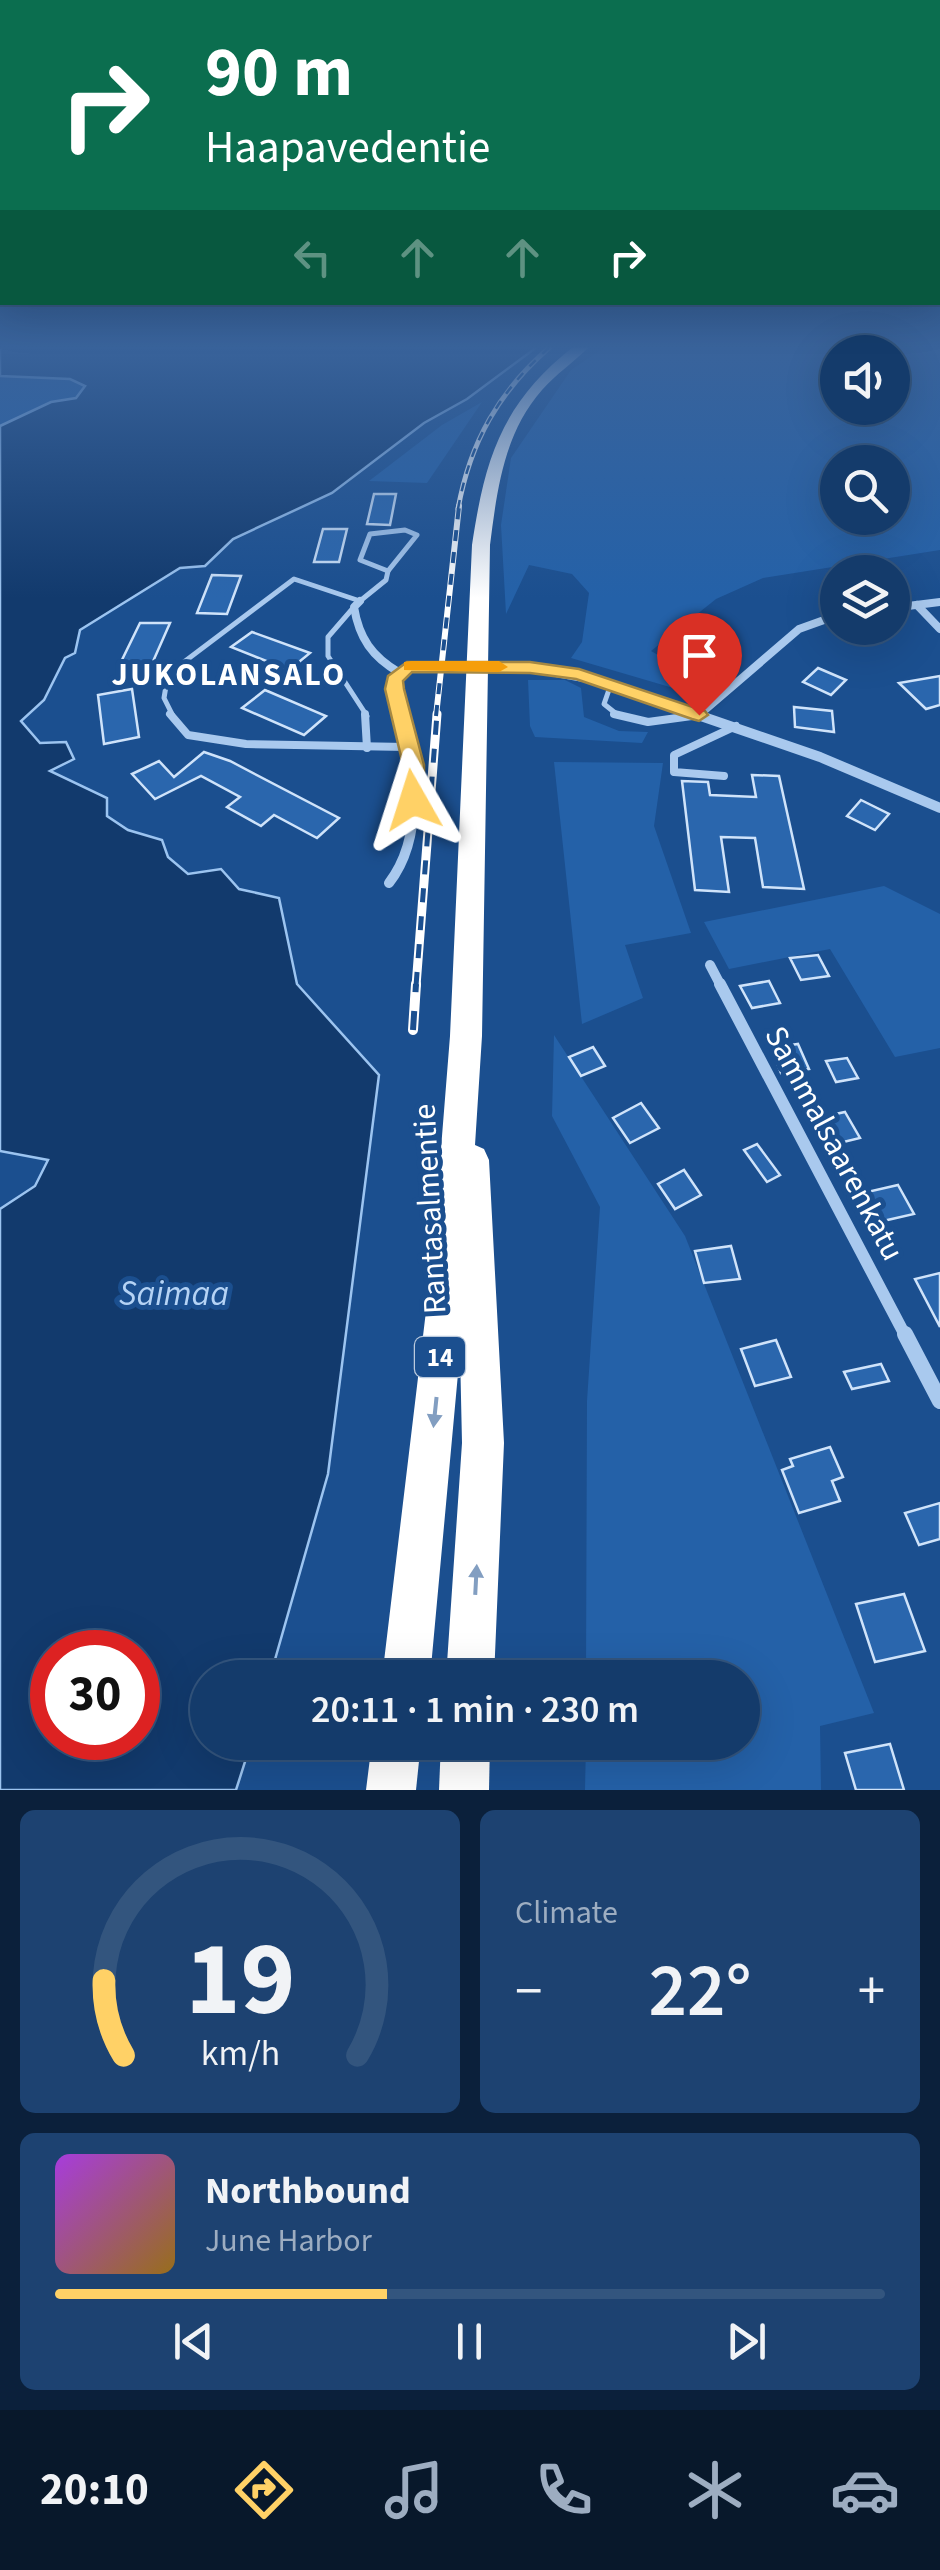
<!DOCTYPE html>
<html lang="en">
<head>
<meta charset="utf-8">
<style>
	body { margin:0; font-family:"Source Sans 3",sans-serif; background:#1d4271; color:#f1f3f6; height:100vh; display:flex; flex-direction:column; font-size:38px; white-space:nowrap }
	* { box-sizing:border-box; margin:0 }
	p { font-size:32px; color:#9dadc1 }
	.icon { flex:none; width:55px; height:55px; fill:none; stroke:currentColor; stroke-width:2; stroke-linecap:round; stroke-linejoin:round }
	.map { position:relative; height:1790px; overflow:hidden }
	.panel { display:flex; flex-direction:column; gap:20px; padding:20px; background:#0b203b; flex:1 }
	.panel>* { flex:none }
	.hud { position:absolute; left:0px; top:0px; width:940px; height:305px; box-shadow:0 10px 40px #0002,0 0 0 2px #33557e; background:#0b6e4f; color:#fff; overflow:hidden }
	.controls { position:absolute; left:820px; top:335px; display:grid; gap:20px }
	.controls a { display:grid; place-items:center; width:90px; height:90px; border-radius:50%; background:#143b6b; box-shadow:0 10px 40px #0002,0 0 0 2px #33557e; font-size:50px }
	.speed { position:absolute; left:30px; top:1630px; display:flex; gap:20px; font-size:50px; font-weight:700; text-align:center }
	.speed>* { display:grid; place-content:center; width:130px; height:130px; border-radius:50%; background:#143b6b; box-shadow:0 10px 40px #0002,0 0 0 2px #33557e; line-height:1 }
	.speed .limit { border:15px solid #d22; background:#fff; color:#111 }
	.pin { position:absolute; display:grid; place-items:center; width:85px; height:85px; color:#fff; margin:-102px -42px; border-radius:50% 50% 50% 0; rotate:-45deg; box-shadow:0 0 10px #0007 }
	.pin .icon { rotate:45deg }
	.me { position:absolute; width:110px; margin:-55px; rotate:354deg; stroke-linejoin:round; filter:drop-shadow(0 0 8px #0008) }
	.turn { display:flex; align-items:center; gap:35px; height:210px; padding:0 40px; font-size:45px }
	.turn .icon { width:130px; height:130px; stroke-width:2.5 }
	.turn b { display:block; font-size:70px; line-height:85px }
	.lanes { display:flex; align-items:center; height:95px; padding:0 40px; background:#0003; justify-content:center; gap:50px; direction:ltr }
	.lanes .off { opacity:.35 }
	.big { font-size:75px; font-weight:600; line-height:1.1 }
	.panel .tile { flex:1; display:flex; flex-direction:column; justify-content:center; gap:15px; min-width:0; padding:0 35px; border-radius:15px; background:#1d4271 }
	.panel .dial { align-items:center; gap:0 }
	.dial svg { height:260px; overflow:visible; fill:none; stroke:#33557e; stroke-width:7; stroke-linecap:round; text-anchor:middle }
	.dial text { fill:#f1f3f6; stroke:none }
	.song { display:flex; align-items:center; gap:30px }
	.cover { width:120px; height:120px; border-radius:15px; background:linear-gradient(135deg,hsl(280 70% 55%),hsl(40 70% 35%)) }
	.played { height:10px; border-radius:5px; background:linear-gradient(90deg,#ffd166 40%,#33557e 40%) }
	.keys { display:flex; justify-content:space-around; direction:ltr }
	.heat { display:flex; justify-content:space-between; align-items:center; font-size:55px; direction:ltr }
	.panel .tiles { flex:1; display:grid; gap:20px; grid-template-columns:1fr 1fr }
	.tile:last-child { grid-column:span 2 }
	.trip { position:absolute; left:190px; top:1660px; width:570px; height:100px; border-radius:50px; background:#143b6b; box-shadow:0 10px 40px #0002,0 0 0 2px #33557e; font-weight:600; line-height:100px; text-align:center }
	.dock { display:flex; height:160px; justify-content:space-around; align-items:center; background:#08182b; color:#9dadc1 }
	.dock .icon { width:70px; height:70px }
	.dock .active { color:#ffd166 }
	.dock b { font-size:45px; color:#f1f3f6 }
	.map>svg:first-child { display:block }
</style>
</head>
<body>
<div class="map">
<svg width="940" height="1790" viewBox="0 0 940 1790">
	<rect width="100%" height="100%" fill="#1b4f8f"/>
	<!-- green -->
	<g fill="#2461a8" fill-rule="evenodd">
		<path d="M605 347H940V550L763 578 716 599 651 651 709 684 697 695 571 658 582 642 589 593 572 574 529 565 506 614 501 525 511 458 571 370ZM892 352V408H838V352ZM892 462V518H838V462Z"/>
		<path d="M0 376 70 379 85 386 76 398 51 402 0 426Z"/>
		<path d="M482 402 427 483 369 481 442 425Z"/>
		<path d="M528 680H565L581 688 584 717 619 731 648 732 642 743 535 737 530 726Z"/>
		<path d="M554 762 663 763 654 826 691 933 625 945 643 998 582 1024Z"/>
		<path d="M884 886 940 914V1048L895 1057 830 949 729 969 704 922Z"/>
		<path d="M554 1035 685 1236 874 1713 820 1726 821 1790H585L586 1743 742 1742V1678L586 1677 587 1401 600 1207 552 1116Z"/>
	</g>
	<!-- water -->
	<path fill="#123a6d" stroke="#9cc4f0" stroke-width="2.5" fill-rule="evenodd" d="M0 347H537L467 399 424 423 332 493 233 539 205 566 180 568 80 630 75 653 65 658 44 700 21 721 40 743 66 742 74 759 50 771 107 798V816L128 830 162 840 168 857 188 874 221 869 239 889 279 898 297 984 379 1075 328 1474 270 1677 208 1678V1742L251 1743 236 1790H0V1209L35 1186 48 1160 0 1151V426L51 402 76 398 85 386 70 379 0 376ZM52 1652H138V1738H52Z"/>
	<!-- building -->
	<g fill="#2a66ad" stroke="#cfe3fa" stroke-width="2.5">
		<path d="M374 494H396L390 525 367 524Z"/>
		<path d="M323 529H347L339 562H314Z"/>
		<path d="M212 575 241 576 227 614 197 613Z"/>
		<path d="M140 623H170L151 666H119Z"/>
		<path d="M252 632 310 653 289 670 231 647Z"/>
		<path d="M818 668 846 680 831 695 803 682Z"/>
		<path d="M940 676V705L926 709 899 683Z"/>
		<path d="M132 689 139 737 104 744 98 695Z"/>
		<path d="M265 690 326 716 304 735 242 708Z"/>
		<path d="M794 707 832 711 834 732 795 727Z"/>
		<path d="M204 752 230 761 339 818 317 838 274 815 261 826 227 807 240 797 201 776 155 799 132 774 159 761 174 777Z"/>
		<path d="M752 775 779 776 804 889 763 887 755 838 721 837 729 892 695 890 682 781 708 782 710 795 756 797Z"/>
		<path d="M861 800 889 814 875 830 847 816Z"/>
		<path d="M818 955 829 976 801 980 790 958Z"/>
		<path d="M769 981 780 1003 752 1008 740 986Z"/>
		<path d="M798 1044 809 1069 781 1073 771 1048Z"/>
		<path d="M593 1047 605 1066 581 1076 569 1057Z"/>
		<path d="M847 1058 858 1078 836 1082 826 1061Z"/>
		<path d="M641 1103 659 1128 630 1143 613 1118Z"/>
		<path d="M845 1112 860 1138 831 1145 817 1118Z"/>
		<path d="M757 1144 780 1175 767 1182 744 1150Z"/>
		<path d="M684 1170 701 1195 675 1209 658 1184Z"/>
		<path d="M898 1185 914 1214 883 1221 867 1192Z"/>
		<path d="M731 1246 740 1279 704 1283 695 1251Z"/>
		<path d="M940 1273V1327L915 1279Z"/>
		<path d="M776 1340 791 1377 755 1386 741 1349Z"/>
		<path d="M881 1364 889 1381 852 1389 844 1372Z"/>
		<path d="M830 1447 843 1477 832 1481 840 1501 799 1513 782 1470 793 1466 790 1459Z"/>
		<path d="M940 1503V1539L919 1545 905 1513Z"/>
		<path d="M904 1594 925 1651 875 1662 856 1604Z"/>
		<path d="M890 1744 904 1790H856L845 1753Z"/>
	</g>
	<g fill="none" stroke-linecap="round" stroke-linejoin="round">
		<!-- lane-far1 -->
		<g stroke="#a9c9ee" stroke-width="5">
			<path d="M405 530 417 535 388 571 360 560 370 534Z"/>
			<path d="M354 607 328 637V656L367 716"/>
			<path d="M611 684 604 704 619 716"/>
			<path d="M173 716 164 698 168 674 294 579 360 601 386 580 388 571"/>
			<path d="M693 716 699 715"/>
		</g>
		<!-- lane -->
		<g stroke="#a9c9ee" stroke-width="8">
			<path d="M170 714 188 735 246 744 406 747"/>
			<path d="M365 714 367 748"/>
			<path d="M614 714 648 722 699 715"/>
			<path d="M724 776 674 772V755L736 726"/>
		</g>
		<!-- street-far3 -->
		<g stroke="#a9c9ee" stroke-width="8">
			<path d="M360 601 354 607C359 638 372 657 400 673L394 680 401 716"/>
			<path d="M917 605 940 629"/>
			<path d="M892 608 940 602"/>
			<path d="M529 668 594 680 703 716"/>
			<path d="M699 715 799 629 838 615"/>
		</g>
		<!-- street-far2 -->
		<g stroke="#a9c9ee" stroke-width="10">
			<path d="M695 714 820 757 940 808"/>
			<path d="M389 883C425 836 415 768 401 714"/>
			<path d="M710 965 721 986"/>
		</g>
		<!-- street-far1 -->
		<path stroke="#a9c9ee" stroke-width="12" d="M720 984 906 1337"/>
		<!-- street -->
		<path stroke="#a9c9ee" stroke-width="16" d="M905 1334 940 1401"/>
		<!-- highway -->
		<g fill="#fff" fill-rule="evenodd">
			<path d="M573 347H589C574 362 556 374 542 390 504 433 497 490 490 545L482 1036 475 1145 484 1149 489 1160 504 1443 494 1678H446L462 1443 460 1352 430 1678H382L432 1261 450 1036 472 545C485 458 502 403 573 347Z"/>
			<path d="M372 1742H421L416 1790H366Z"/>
			<path d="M441 1742H490L489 1790H439Z"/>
		</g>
		<!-- rail-far3 casing -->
		<g stroke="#fff" stroke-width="5">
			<path id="rail-far3" d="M458 509C470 442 499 391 550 347"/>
		</g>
		<!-- rail-far2 casing -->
		<g stroke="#fff" stroke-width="6">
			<path id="rail-far2" d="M436 716 459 506"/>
		</g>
		<!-- rail-far1 casing -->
		<g stroke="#fff" stroke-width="9">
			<path id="rail-far1" d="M416 986 437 714"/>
		</g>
		<!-- rail casing -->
		<g stroke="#fff" stroke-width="10">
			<path id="rail" d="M413 1030 416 984"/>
		</g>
		<!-- rail-far3 -->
		<use href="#rail-far3" stroke="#1b4f8f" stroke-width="2.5" stroke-dasharray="9" stroke-linecap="butt"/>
		<!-- rail-far2 -->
		<use href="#rail-far2" stroke="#1b4f8f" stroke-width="4" stroke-dasharray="11" stroke-linecap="butt"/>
		<!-- rail-far1 -->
		<use href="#rail-far1" stroke="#1b4f8f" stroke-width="5" stroke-dasharray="14" stroke-linecap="butt"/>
		<!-- rail -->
		<use href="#rail" stroke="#1b4f8f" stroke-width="6" stroke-dasharray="19" stroke-linecap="butt"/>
		<!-- street-bridge -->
		<path stroke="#a9c9ee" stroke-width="8" d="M400 673 419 665 529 668"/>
	</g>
	<!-- one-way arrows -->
	<defs><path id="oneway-solid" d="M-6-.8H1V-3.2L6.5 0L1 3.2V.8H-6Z" transform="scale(2.5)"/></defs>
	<g fill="#829ec1">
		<use href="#oneway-solid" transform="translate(435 1412) rotate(96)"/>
		<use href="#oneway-solid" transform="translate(476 1580) rotate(-87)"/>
	</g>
	<!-- sky -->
	<linearGradient id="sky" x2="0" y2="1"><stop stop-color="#0f2b4f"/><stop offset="0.58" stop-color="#39639b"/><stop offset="1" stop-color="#39639b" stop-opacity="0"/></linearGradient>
	<rect width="940" height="598" fill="url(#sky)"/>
	<!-- route -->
	<path fill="#ffd166" stroke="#a68842" stroke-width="2.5" d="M407 662H530L579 669 705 711 708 715 699 721 692 719 576 679 530 673 412 672 403 681 404 689 424 765V800L413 808 403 800V765L385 689 388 676Z"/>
	<!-- slow -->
	<path fill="#f59e0b" d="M411 661H499L508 667 499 672 404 670V662Z"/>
	<g text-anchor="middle" stroke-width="10" stroke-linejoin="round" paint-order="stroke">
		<!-- shield labels -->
		<rect fill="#1b4f8f" stroke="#bbcadd" stroke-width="2.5" x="415" y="1337" width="50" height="40" rx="8"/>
		<g font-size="25" font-weight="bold" fill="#fff">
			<text x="440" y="1366">14</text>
		</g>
		<!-- far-district labels -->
		<g font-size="32" font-weight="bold" letter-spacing="2.5" fill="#fff" stroke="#1b4f8f">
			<text x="229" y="685">JUKOLANSALO</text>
		</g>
		<!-- near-street labels -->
		<g font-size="32" fill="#fff" stroke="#1b4f8f">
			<text transform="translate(835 1143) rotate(62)" y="11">Sammalsaarenkatu</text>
			<text transform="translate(429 1209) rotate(-93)" y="11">Rantasalmentie</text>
		</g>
		<!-- near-water labels -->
		<g font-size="35" font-style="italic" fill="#b5d3f5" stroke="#1b4f8f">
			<text x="174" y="1305">Saimaa</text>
		</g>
	</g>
</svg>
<div class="controls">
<a><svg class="icon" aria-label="sound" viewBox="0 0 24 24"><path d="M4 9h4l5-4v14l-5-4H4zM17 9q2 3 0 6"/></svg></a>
<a><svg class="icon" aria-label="search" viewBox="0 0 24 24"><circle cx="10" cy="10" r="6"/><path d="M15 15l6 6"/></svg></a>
<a><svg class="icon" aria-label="layers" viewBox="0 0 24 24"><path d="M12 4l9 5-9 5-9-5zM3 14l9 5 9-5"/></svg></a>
</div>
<div class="speed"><div class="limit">30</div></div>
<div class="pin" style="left:699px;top:715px;background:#d93025"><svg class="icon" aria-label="arrive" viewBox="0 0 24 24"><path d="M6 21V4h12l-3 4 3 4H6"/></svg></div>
<svg class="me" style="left:413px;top:800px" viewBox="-20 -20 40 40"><path d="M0-17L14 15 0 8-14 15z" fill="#ffd166" stroke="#fff" stroke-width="4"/></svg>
<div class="trip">20:11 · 1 min · 230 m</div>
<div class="hud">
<div class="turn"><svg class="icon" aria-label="right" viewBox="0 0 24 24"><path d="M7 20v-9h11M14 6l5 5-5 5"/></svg><div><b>90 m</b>Haapavedentie</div></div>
<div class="lanes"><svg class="icon off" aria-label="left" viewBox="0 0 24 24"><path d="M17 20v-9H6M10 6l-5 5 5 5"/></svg><svg class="icon off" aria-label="ahead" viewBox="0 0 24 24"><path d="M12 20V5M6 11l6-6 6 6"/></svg><svg class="icon off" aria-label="ahead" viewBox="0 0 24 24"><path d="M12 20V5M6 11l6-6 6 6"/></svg><svg class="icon" aria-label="right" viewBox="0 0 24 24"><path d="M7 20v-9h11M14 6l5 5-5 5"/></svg></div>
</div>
</div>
<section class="panel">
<div class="tiles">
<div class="tile dial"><svg viewBox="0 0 100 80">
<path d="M14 69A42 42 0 1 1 86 69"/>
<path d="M14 69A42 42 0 0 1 8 46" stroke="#ffd166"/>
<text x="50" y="56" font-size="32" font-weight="700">19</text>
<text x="50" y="72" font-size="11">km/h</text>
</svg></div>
<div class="tile"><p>Climate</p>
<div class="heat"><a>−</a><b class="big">22°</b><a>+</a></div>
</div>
<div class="tile">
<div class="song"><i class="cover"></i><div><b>Northbound</b><p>June Harbor</p></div></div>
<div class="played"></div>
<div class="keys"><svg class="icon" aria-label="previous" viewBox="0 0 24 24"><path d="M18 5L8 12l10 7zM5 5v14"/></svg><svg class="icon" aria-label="pause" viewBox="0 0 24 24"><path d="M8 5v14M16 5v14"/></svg><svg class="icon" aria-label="next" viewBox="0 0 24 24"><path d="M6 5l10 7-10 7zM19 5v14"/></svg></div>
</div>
</div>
</section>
<nav class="dock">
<b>20:10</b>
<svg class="icon active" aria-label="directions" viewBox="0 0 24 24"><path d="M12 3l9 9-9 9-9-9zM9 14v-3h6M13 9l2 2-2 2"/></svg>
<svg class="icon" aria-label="music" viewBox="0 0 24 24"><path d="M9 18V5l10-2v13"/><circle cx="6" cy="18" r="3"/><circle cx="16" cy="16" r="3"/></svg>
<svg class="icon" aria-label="phone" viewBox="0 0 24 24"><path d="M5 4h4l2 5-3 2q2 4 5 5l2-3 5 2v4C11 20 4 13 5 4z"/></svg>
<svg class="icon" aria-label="climate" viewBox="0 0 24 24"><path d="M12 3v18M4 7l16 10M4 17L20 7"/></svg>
<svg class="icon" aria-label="car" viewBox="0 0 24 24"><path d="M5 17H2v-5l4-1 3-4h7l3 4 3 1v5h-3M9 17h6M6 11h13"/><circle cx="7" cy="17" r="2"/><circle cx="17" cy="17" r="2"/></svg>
</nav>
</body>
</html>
